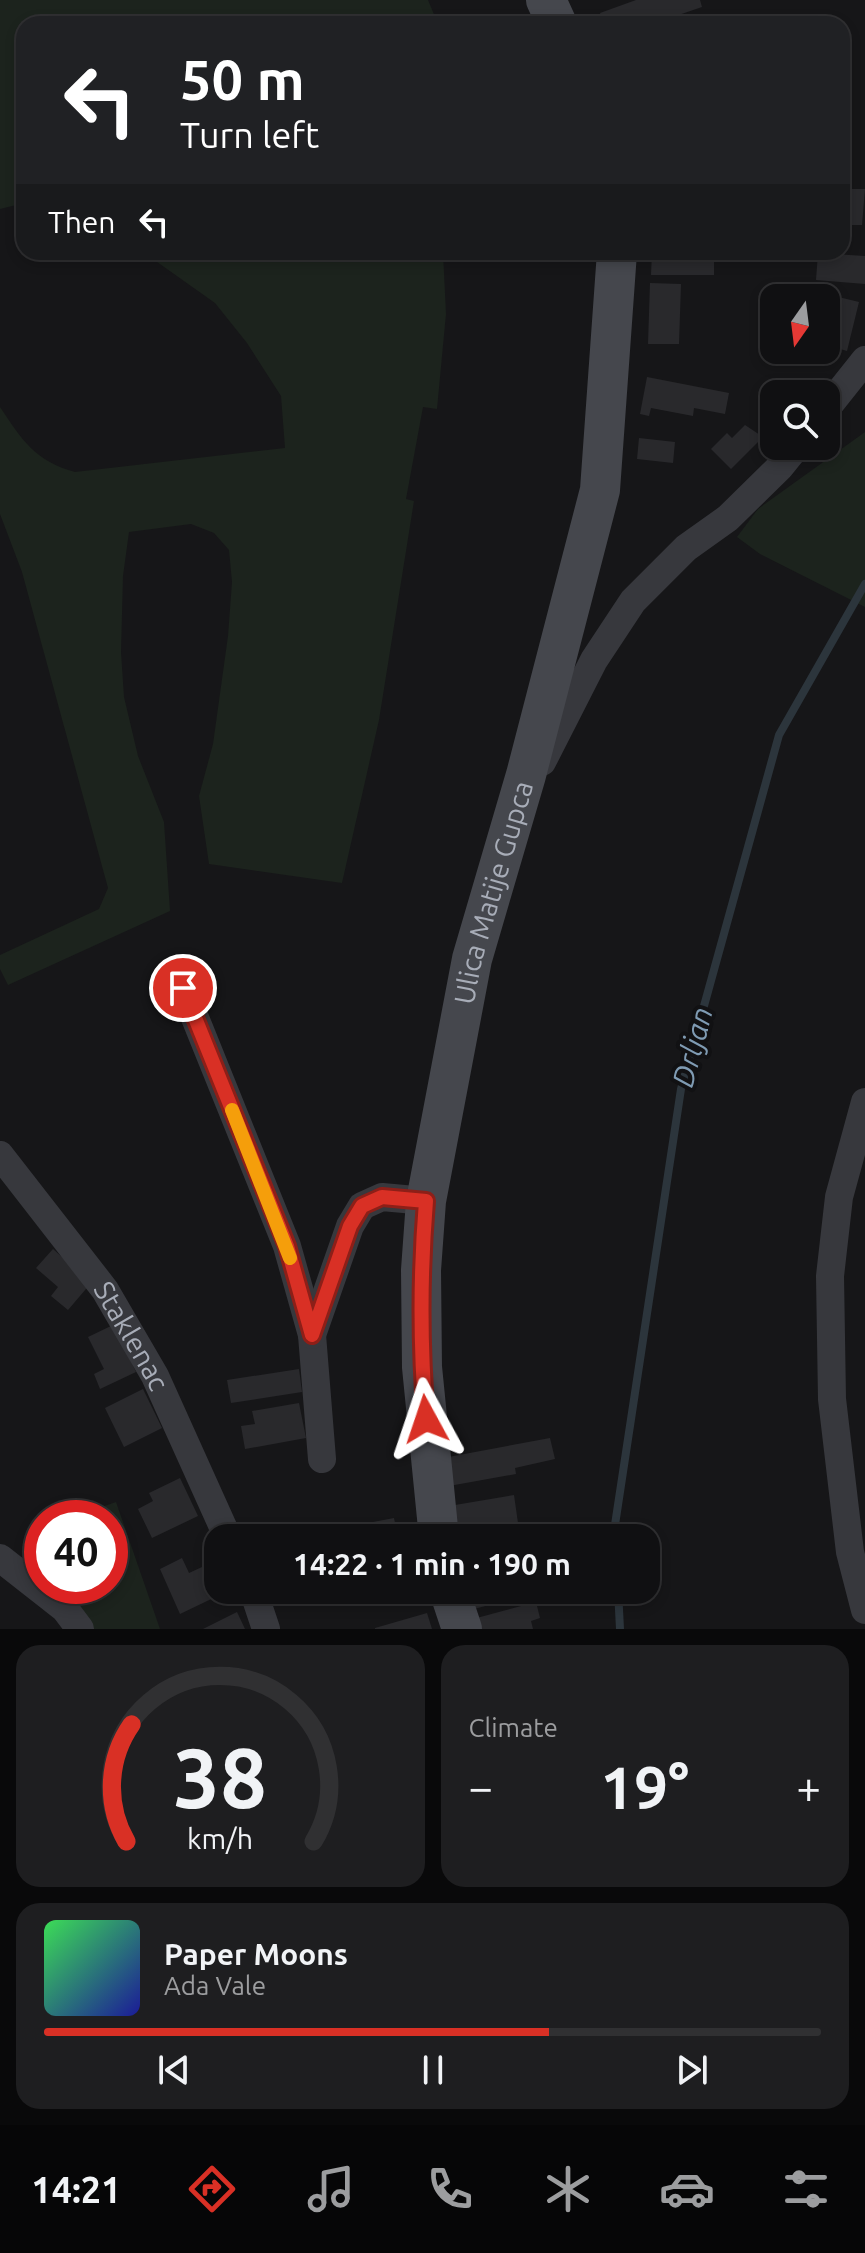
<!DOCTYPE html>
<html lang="en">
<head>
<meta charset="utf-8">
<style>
	body { margin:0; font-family:Ubuntu,sans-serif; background:#1e1e20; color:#f1f3f6; height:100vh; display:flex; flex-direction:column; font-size:30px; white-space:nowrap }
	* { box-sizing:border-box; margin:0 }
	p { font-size:26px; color:#9c9d9f }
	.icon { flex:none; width:44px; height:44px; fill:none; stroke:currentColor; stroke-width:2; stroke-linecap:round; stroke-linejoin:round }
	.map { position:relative; height:1629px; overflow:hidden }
	.sheet { display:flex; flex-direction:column; gap:16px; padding:16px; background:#09090a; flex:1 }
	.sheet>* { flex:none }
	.top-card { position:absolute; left:16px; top:16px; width:834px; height:244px; border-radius:24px; box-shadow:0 4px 12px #0003,0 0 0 2px #303032; background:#202124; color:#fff; overflow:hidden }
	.needle { width:52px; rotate:194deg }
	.tools { position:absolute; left:760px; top:284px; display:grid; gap:16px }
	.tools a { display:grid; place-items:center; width:80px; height:80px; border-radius:16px; background:#101012; box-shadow:0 4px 12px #0003,0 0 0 2px #303032; font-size:40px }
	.speed { position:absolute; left:24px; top:1500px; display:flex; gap:16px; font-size:40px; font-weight:700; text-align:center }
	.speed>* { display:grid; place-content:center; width:104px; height:104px; border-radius:50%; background:#101012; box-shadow:0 4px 12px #0003,0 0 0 2px #303032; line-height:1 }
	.speed .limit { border:12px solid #d22; background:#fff; color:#111 }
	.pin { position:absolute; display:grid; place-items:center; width:68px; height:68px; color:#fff; margin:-34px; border:4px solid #fff; border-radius:50%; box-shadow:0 2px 8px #0007 }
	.me { position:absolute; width:88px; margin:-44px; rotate:355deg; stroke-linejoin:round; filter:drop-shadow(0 0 6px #0008) }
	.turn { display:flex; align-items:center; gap:28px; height:168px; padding:0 32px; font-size:36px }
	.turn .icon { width:104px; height:104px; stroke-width:2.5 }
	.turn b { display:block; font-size:56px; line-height:68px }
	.then { display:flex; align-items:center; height:76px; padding:0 32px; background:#0003; gap:16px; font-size:30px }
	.big { font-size:60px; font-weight:700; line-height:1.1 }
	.sheet .card { flex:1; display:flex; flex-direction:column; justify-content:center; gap:12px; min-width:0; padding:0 28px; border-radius:24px; background:#1e1e20 }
	.sheet .dial { align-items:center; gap:0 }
	.dial svg { height:208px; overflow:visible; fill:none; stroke:#303032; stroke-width:7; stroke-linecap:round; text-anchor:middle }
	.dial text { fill:#f1f3f6; stroke:none }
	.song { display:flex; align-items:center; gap:24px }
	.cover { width:96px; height:96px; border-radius:12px; background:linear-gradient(135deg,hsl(130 70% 55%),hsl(240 70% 35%)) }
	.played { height:8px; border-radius:4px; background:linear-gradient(90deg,#d93025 65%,#303032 65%) }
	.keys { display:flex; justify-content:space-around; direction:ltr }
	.heat { display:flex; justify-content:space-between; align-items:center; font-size:44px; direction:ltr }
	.sheet .tiles { flex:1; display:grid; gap:16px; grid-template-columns:1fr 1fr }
	.card:last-child { grid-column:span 2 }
	.trip { position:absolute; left:204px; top:1524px; width:456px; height:80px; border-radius:24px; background:#101012; box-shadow:0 4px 12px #0003,0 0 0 2px #303032; font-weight:700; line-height:80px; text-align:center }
	.tab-bar { display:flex; height:128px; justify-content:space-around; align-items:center; background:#060607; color:#9c9d9f }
	.tab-bar .icon { width:56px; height:56px }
	.tab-bar .current { color:#d93025 }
	.tab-bar b { font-size:36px; color:#f1f3f6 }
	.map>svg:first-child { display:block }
</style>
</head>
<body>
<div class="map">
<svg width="865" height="1629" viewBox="0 0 865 1629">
	<rect width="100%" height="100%" fill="#161618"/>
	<!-- green -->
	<g fill="#1c231d">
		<path d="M0 0H428L438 24H24V203L0 209Z"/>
		<path d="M143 252H443L446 314 437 409 423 407 406 499 414 501 379 720 342 883 209 864 199 796 213 744 228 636 232 582 229 550 214 533 191 524 129 532 123 576 121 652 124 697 138 756 164 822 170 911 8 985 0 969V955L99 909 108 888 22 572 0 514V407C22 440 35 461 75 472L285 448 281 396 247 343 215 303Z"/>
		<path d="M865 432V607L760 554 737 537 758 509Z"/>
		<path d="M116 1502 160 1629H80L65 1609 90 1586H110V1518H70Z"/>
	</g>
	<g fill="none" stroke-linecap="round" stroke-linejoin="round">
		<!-- stream -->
		<g stroke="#2c353c" stroke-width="8">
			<path d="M613 1538 681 1089 779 735 865 584"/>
			<path d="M618 1590 620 1629"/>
		</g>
	</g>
	<!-- building -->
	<g fill="#29292c">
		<path d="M636 0H700L702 7 652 24H604L600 13Z"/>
		<path d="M842 189H865L862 225H842Z"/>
		<path d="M652 252H714V275H651Z"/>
		<path d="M818 253 865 256V284L816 280Z"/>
		<path d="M650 283 681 284 679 344H648Z"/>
		<path d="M810 290 859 302 847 351 826 345V298H808Z"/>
		<path d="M647 377 729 393 725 414 694 408 693 416 651 408 649 416 640 414Z"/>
		<path d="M745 425 763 437 731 469 711 449 727 433 732 438Z"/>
		<path d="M639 438 675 442 673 463 637 459Z"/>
		<path d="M53 1249 91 1283 68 1310 51 1296 58 1287 36 1268Z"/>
		<path d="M113 1325 136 1372 100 1389 94 1374 104 1369 88 1337Z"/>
		<path d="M299 1369 302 1392 231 1403 227 1380Z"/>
		<path d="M143 1389 162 1428 124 1447 105 1408Z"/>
		<path d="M299 1403 306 1438 245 1449 241 1426 255 1424 252 1411Z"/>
		<path d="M550 1438 555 1459 515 1468 516 1474 449 1486 443 1458Z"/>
		<path d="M180 1478 198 1516 152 1538 138 1509 153 1501 149 1493Z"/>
		<path d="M514 1495 520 1537 454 1538 449 1506Z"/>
		<path d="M394 1518 398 1538H355L352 1526Z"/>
		<path d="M182 1558 189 1573 215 1561 218 1567V1590H230L180 1614 160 1569Z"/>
		<path d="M465 1590H530L532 1594 470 1610Z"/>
		<path d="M536 1602 540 1618 531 1621 533 1629H476L473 1619Z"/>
		<path d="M237 1612 245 1629H203Z"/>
		<path d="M427 1613 432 1629H375V1628Z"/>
	</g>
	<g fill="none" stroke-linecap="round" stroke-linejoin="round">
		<!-- street -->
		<g stroke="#37383d" stroke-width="28">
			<path d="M826 409 865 360"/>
			<path d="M542 762 594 660 633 601 686 548 728 518 780 467 797 446"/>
			<path d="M183 988 287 1246 312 1335 322 1459"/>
			<path d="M865 1102 839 1197 830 1276 832 1399 850 1552 865 1610"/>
			<path id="s1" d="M0 1155 105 1290 155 1376 228 1538"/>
			<path d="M312 1335 350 1226 362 1206 382 1197 426 1201"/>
			<path d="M0 1558 65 1609 80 1629"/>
			<path d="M253 1590 266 1629"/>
		</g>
		<!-- secondary -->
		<g stroke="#45474d" stroke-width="40">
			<path d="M546 0 557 24"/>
			<path id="s2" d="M439 1538 422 1367 421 1270 426 1201 472 959 526 775 600 490 617 252"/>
			<path d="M449 1590 462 1629"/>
		</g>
	</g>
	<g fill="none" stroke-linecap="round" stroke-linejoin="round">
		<!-- route casing -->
		<g stroke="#8d1f18" stroke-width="20">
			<path id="route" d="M183 988 287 1246 312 1335 350 1226 362 1206 382 1197 426 1201C420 1274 420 1346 426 1419"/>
		</g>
		<!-- route -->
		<use href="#route" stroke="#d93025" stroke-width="14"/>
		<!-- slow -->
		<path stroke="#f59e0b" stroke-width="14" d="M232 1110 290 1258"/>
	</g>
	<g text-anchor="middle" stroke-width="8" stroke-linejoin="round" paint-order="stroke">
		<!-- street labels -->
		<g font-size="28" fill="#a8adb8" stroke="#111113">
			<text dy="10" stroke="none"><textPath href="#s2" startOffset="654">Ulica Matije Gupca</textPath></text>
			<text dy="10" stroke="none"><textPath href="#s1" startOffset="224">Staklenac</textPath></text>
		</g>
		<!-- water labels -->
		<g font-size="30" font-style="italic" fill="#7f9bb3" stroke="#111113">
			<text transform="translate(693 1047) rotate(-75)" y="10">Drljan</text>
		</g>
	</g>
</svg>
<div class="tools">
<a><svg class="needle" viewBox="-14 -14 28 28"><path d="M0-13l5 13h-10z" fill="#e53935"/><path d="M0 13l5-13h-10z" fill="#9c9d9f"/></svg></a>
<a><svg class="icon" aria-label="search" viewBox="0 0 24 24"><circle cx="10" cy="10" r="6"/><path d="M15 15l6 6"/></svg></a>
</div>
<div class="speed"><div class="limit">40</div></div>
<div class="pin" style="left:183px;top:988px;background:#d93025"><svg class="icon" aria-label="arrive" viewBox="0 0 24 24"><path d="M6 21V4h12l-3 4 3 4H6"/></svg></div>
<svg class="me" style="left:426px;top:1419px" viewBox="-20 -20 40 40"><path d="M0-17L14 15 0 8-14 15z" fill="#d93025" stroke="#fff" stroke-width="4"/></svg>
<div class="trip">14:22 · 1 min · 190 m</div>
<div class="top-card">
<div class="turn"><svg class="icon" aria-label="left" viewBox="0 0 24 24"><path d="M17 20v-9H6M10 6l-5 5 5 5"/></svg><div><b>50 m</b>Turn left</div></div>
<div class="then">Then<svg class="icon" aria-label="left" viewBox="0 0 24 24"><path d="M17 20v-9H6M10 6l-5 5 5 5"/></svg></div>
</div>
</div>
<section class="sheet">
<div class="tiles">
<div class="card dial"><svg viewBox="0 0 100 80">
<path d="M14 69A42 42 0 1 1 86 69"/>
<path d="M14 69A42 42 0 0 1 16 24" stroke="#d93025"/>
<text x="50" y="56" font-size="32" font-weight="700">38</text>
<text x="50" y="72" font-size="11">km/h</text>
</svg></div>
<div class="card"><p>Climate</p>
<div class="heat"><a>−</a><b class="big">19°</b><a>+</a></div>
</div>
<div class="card">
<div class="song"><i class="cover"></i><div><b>Paper Moons</b><p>Ada Vale</p></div></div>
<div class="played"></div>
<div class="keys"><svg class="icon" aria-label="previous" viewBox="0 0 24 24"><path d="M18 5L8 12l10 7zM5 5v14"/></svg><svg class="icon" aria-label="pause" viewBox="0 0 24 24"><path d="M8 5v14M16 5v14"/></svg><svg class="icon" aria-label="next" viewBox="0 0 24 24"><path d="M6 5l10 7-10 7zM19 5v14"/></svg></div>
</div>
</div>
</section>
<nav class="tab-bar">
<b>14:21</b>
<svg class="icon current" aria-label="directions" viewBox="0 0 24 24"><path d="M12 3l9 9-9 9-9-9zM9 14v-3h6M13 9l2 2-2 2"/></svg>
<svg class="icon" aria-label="music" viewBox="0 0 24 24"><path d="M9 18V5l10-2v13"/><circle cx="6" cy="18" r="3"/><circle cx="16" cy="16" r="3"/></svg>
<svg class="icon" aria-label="phone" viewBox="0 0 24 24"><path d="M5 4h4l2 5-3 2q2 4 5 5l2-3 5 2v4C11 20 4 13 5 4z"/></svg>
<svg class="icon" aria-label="climate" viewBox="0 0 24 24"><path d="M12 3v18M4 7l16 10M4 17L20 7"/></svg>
<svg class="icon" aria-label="car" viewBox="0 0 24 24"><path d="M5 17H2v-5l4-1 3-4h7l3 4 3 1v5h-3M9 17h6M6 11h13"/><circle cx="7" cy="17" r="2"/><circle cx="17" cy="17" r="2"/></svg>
<svg class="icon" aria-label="filters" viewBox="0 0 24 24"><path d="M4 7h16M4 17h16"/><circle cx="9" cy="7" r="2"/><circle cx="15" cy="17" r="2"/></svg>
</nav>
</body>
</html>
